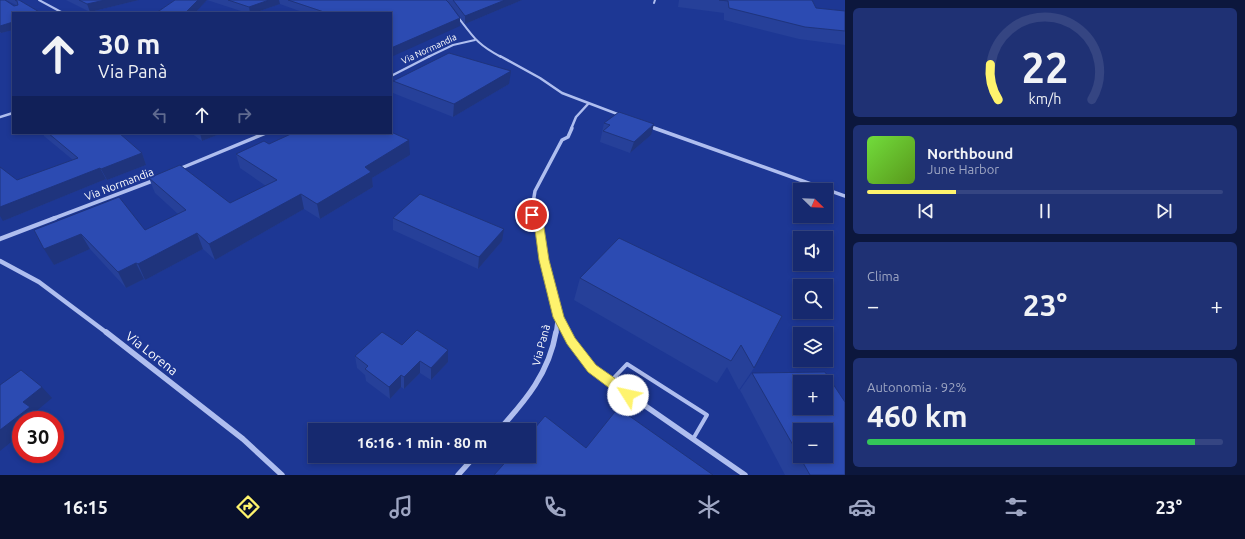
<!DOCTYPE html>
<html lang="it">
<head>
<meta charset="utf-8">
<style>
	body { margin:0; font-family:Ubuntu,sans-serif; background:#1f3174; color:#f1f3f6; height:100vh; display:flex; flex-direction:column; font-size:15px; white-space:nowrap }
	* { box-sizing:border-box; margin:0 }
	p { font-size:13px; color:#9ea6c3 }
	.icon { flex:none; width:22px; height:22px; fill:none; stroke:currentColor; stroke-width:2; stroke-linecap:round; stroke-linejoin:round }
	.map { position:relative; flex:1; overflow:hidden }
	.side { display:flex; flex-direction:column; gap:8px; padding:8px; background:#0c173d; width:400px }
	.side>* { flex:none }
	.guide { position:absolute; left:12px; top:12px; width:380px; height:122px; border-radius:0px; box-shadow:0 2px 6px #0003,0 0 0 1px #354582; background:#16296f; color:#f1f3f6; overflow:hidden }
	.needle { width:26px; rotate:113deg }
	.fabs { position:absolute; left:793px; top:183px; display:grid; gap:8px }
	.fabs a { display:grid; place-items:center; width:40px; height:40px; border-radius:0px; background:#16296f; box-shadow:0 2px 6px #0003,0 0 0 1px #354582; font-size:20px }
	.speed { position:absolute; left:12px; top:411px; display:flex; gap:8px; font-size:20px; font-weight:700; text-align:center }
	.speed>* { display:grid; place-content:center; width:52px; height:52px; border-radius:50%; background:#16296f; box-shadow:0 2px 6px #0003,0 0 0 1px #354582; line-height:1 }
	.speed .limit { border:6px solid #d22; background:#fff; color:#111 }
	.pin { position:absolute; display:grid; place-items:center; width:34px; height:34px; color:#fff; margin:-17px; border:2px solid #fff; border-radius:50%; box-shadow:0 1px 4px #0007 }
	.me { position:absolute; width:44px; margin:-22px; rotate:305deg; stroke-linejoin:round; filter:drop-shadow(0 0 3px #0008) }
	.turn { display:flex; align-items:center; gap:14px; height:84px; padding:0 20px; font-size:18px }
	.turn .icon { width:52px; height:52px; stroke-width:2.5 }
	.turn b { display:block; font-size:28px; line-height:34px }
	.lanes { display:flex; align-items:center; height:38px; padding:0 20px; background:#0003; justify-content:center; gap:20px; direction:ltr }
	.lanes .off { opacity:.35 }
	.big { font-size:30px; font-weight:700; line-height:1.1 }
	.side .card { flex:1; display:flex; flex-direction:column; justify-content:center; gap:6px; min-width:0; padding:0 14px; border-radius:6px; background:#1f3174 }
	.side .dial { align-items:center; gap:0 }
	.dial svg { height:104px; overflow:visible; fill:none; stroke:#354582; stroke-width:7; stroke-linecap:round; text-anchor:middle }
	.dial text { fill:#f1f3f6; stroke:none }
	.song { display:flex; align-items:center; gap:12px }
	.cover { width:48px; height:48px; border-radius:6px; background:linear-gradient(135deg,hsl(100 70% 55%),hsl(90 70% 35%)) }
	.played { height:4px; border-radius:2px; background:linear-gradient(90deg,#fef36d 25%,#354582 25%) }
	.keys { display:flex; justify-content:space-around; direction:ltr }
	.heat { display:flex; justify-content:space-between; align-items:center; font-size:22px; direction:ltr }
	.charge { height:6px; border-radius:3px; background:linear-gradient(90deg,#34c759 92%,#354582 0) }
	.trip { position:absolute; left:308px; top:423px; width:228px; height:40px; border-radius:0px; background:#16296f; box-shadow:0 2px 6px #0003,0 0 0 1px #354582; font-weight:700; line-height:40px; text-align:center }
	.dock { display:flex; height:64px; justify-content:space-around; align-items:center; background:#09102c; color:#9ea6c3 }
	.dock .icon { width:28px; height:28px }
	.dock .current { color:#fef36d }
	.dock b { font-size:18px; color:#f1f3f6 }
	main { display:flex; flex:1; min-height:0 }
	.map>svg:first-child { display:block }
</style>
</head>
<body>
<main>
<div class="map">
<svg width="845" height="475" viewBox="0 0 845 475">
	<rect width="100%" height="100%" fill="#1d3794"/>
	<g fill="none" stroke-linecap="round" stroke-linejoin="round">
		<!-- service -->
		<path stroke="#afbeef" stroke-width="4" d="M610 382 627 364 707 415 693 439"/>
		<!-- minor-far4 -->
		<g stroke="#afbeef" stroke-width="2">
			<path d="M39 0 63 13"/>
			<path d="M654 3 655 0"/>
			<path d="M458 17C474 38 478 45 501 57"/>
			<path d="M428 57 453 45 475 40"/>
		</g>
		<!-- minor-far3 -->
		<g stroke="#afbeef" stroke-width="2.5">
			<path d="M500 56 540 78 562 93 620 115"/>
			<path d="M391 76 430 56"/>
			<path d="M0 117 13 113"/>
			<path d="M649 126 657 129"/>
			<path d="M571 129 576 117 588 104"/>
		</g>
		<!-- minor-far2 -->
		<g stroke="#afbeef" stroke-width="3.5">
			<path d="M654 128 845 196"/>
			<path d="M179 169 266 133"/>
			<path d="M52 219 155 180"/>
			<path d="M536 219 531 215 535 191 562 140 568 137 572 128"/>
		</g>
		<!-- minor-far1 -->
		<g stroke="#afbeef" stroke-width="4.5">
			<path d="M535 218 539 221 544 259 558 317 556 333"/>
			<path d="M0 239 55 218"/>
			<path d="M0 261 39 282 107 333"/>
			<path d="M559 318 567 333"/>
		</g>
		<!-- minor -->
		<g stroke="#afbeef" stroke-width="5.5">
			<path d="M106 332 243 439 282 475"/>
			<path d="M566 332 571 341 592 369 745 475"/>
			<path d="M499 430C526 400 549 373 556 332"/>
			<path d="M458 475 475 456"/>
		</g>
	</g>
	<!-- wall -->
	<g fill="#264099">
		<path d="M0 0 14 6 16 5 6 0H19L41 13H13V30L1 33H0Z"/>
		<path d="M66 0H139L90 12Z"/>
		<path d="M175 0H522L465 24 452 6 460 26 391 13H305L280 4 254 13H247L207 0 195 13H156Z"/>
		<path d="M679 0H812L816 8 845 11V45L799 39 724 20V13L678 7Z"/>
		<path d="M393 81 509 84 453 117 393 93Z"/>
		<path d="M604 123 651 135 630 153 600 142Z"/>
		<path d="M43 133H119L142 153 146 165 107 180 106 179 3 221 17 180 73 160 44 136Z"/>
		<path d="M191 133H222L202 141Z"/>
		<path d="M269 144 410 155 372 178 373 187 320 219 304 209 215 260 203 249 145 280 144 279 126 288 90 249 54 265 34 230H145L178 214 155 193 149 178 230 203 266 186 240 168 236 154Z"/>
		<path d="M393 218 502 241 478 269 393 230Z"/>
		<path d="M580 278 782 316 754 368 739 390 727 367 717 383 574 300Z"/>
		<path d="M402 345 448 350V362L431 380 420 373 404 389 401 387 390 399 366 381 365 375 357 368 355 356Z"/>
		<path d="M752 373 845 475H785L740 390Z"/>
	</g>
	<!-- shaded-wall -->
	<g fill="#1f347d">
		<path d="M105 0H139L90 12 87 4Z"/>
		<path d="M198 0H207L195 13H185Z"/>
		<path d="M269 0H279L280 4 254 13H250L249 7Z"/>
		<path d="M505 0H522L465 24V16Z"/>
		<path d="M460 18V26L391 57V48Z"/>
		<path d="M13 22V30L1 33 0 32V26Z"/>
		<path d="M511 71 509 84 453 117 454 104Z"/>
		<path d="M654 124 651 135 630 153 634 142Z"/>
		<path d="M200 133H222L202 141Z"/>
		<path d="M409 140 410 155 372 178 373 187 320 219 317 204 365 167Z"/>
		<path d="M142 153 146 165 107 180 101 169Z"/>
		<path d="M100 168 106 179 3 221 0 216V207Z"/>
		<path d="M301 194 304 209 215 260 209 244Z"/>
		<path d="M504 229 502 241 478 269 479 257Z"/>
		<path d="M197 233 203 249 145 280 138 264Z"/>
		<path d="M81 234 90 249 54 265 44 249Z"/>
		<path d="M136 263 144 279 126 288 118 272Z"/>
		<path d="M448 350V362L431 380V368Z"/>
		<path d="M420 361V373L404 389V377Z"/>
		<path d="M401 375V387L390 399 389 387Z"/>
		<path d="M42 387 52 398 34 413 40 419 39 420H21V434L0 451V430L23 402Z"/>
	</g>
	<!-- building -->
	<g fill="#2c4bb2" stroke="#1f347d" fill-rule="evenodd">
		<path d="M0 0H5L14 6 18 5 17 1 15 0H19L41 13H13V22L0 26Z"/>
		<path d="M79 0H105L87 4Z"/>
		<path d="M175 0H198L185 13H156Z"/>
		<path d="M228 0H269L249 7Z"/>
		<path d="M288 0H446L449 3 460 18 391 48V13H327Z"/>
		<path d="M453 0H505L465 16Z"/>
		<path d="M719 0H812L816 8 845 11V31L805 27 729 8 728 1Z"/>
		<path d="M449 53 511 71 454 104 393 81Z"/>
		<path d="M619 112 654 124 634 142 603 131 610 125 604 123Z"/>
		<path d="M391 132 409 140 365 167 371 172 317 204 301 194 209 244 197 233 138 264 136 263 118 272 81 234 44 249 34 230 119 197 145 230 186 210 149 178 180 165 230 203 277 180 236 154 264 141 269 144 293 133H391Z"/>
		<path d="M48 133H119L142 153 101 169 100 168 0 207V167L17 180 78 158Z"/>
		<path d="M420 194 504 229 479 257 393 218Z"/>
		<path d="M619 238 782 316 754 368 741 345 731 361 580 278Z"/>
		<path d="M417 330 448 350 431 368 420 361 404 377 401 375 389 387 365 369 368 366 355 356 382 332 402 345Z"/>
		<path d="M21 370 42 387 23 402 30 407 0 430V385Z"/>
		<path d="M825 372 845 402V475H810L752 373ZM800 382H826V408H800ZM800 430H826V456H800Z"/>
		<path d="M618 408 713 475H494L511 456H529V435L545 416 586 448Z"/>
	</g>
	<!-- route -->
	<path fill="#fef36d" stroke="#a59e47" d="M532 212 535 213 543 221 549 260 564 317 575 338 596 365 633 391 634 395 633 399 628 400 624 399 588 372 567 344 553 317 539 260 534 222 527 215Z"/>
	<g text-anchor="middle" stroke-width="4" stroke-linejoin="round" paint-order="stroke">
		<!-- far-street labels -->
		<g font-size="9" fill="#fff" stroke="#1d3794">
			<text transform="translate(429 49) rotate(-25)" y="3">Via Normandia</text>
		</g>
		<!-- street labels -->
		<g font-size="11" fill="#fff" stroke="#1d3794">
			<text transform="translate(119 184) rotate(-21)" y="4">Via Normandia</text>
			<text transform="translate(541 345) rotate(-75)" y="4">Via Panà</text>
		</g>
		<!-- near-street labels -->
		<g font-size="13" fill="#fff" stroke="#1d3794">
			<text transform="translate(152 353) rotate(38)" y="5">Via Lorena</text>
		</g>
	</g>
</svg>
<div class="fabs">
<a><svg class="needle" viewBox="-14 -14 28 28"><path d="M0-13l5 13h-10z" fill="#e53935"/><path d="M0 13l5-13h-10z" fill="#9ea6c3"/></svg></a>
<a><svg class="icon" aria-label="sound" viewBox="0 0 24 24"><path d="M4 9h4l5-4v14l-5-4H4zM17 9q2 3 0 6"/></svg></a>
<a><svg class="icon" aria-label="search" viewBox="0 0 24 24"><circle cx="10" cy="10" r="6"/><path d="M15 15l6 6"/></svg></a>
<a><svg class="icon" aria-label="layers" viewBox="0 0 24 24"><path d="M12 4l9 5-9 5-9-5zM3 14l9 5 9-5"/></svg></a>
<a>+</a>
<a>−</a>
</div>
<div class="speed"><div class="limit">30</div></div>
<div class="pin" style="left:532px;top:215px;background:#d93025"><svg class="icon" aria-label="arrive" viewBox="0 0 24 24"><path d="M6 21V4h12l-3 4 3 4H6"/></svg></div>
<svg class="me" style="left:628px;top:395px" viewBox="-20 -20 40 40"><circle r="19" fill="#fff"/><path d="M0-13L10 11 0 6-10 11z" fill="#fef36d"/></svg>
<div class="trip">16:16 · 1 min · 80 m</div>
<div class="guide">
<div class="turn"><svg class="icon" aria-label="ahead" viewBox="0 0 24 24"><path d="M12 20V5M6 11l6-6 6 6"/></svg><div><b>30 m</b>Via Panà</div></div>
<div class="lanes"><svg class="icon off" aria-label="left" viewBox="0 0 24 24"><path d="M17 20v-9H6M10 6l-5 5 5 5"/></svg><svg class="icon" aria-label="ahead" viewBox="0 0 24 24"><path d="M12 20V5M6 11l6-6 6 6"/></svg><svg class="icon off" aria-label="right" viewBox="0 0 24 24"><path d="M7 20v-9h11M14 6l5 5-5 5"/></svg></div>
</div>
</div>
<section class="side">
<div class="card dial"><svg viewBox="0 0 100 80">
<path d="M14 69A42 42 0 1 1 86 69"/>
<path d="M14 69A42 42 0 0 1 8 42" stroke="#fef36d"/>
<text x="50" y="56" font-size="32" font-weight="700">22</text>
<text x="50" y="72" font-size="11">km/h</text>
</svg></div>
<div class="card">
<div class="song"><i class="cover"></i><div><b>Northbound</b><p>June Harbor</p></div></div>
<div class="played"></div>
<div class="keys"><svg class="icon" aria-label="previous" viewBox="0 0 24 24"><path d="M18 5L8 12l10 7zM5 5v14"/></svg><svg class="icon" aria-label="pause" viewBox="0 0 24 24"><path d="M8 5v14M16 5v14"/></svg><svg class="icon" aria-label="next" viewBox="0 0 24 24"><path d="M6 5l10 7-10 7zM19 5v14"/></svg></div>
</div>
<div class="card"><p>Clima</p>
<div class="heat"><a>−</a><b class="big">23°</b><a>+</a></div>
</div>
<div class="card"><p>Autonomia · 92%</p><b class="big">460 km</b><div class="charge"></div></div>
</section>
</main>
<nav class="dock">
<b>16:15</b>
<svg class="icon current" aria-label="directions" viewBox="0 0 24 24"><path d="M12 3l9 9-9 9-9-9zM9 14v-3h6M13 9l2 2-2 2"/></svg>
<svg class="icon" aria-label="music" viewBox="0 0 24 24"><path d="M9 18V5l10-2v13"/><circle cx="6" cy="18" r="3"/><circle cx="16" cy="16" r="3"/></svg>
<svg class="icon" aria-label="phone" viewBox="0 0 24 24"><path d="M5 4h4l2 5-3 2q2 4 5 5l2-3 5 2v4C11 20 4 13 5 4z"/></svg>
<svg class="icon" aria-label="climate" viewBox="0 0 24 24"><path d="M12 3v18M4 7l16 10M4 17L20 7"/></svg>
<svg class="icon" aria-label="car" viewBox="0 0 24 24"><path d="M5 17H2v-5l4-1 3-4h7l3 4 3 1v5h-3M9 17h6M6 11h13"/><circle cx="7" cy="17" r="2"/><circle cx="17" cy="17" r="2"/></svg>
<svg class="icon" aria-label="filters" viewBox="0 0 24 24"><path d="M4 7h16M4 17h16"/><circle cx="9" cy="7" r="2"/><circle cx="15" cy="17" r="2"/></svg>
<b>23°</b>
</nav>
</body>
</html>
